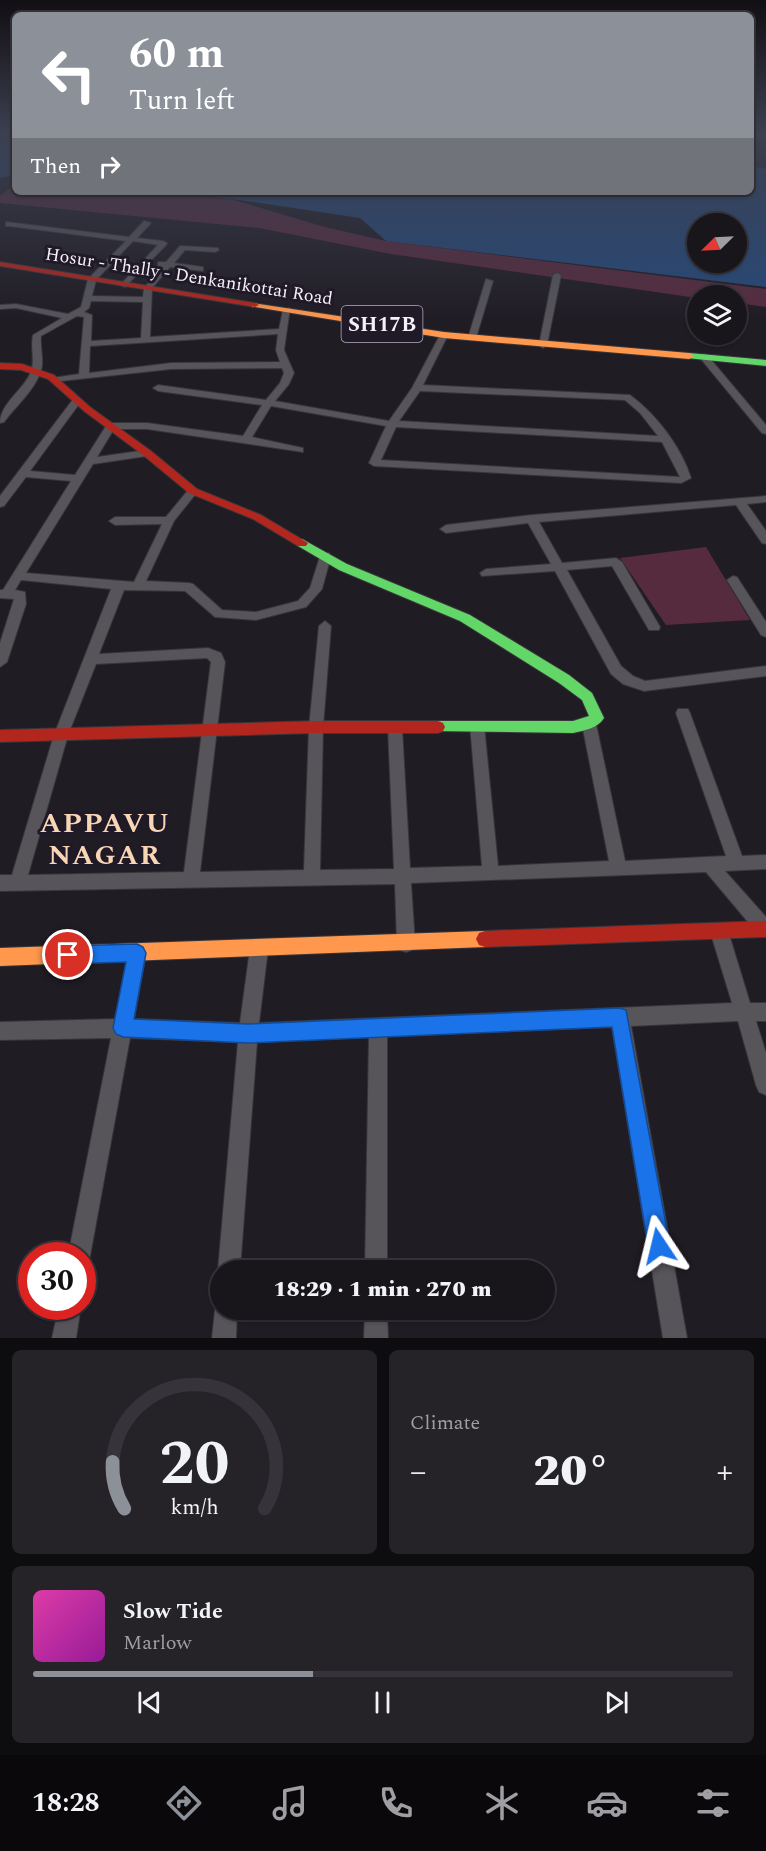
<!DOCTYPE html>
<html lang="en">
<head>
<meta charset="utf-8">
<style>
	body { margin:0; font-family:Spectral,serif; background:#252228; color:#f1f3f6; height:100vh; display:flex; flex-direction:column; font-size:22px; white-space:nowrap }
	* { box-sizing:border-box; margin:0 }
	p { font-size:20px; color:#9f9fa3 }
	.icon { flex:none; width:33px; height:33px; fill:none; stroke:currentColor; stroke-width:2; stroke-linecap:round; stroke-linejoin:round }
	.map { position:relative; height:1338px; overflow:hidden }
	.drawer { display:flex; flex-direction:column; gap:12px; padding:12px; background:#0d0c0f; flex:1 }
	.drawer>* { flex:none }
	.hud { position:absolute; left:12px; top:12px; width:742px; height:183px; border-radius:9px; box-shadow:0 2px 4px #0004,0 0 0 2px #36343a; background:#8c9099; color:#fff; overflow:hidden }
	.needle { width:39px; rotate:246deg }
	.controls { position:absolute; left:687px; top:213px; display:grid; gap:12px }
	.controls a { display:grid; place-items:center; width:60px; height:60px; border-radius:50%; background:#18151b; box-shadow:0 2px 4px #0004,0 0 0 2px #36343a; font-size:30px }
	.speed { position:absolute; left:18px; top:1242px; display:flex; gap:12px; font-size:30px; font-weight:700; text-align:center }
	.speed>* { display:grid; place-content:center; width:78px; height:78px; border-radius:50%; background:#18151b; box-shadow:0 2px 4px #0004,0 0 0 2px #36343a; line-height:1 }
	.speed .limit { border:9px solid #d22; background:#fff; color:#111 }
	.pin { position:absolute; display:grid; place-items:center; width:51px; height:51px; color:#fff; margin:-26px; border:3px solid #fff; border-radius:50%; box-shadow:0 2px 6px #0007 }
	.me { position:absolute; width:66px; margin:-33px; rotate:350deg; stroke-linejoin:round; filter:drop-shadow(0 0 4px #0008) }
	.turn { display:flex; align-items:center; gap:21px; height:126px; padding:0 18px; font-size:27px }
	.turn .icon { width:78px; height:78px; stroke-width:2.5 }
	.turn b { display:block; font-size:42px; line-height:51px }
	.then { display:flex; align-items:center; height:57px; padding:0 18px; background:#0003; gap:12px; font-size:22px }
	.big { font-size:45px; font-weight:800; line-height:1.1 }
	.drawer .tile { flex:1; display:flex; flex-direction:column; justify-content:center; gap:9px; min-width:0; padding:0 21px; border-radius:9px; background:#252228 }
	.drawer .dial { align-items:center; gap:0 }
	.dial svg { height:156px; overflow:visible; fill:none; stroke:#36343a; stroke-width:7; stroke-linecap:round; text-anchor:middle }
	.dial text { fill:#f1f3f6; stroke:none }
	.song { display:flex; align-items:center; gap:18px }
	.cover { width:72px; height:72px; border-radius:9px; background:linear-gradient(135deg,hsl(320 70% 55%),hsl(300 70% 35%)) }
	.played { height:6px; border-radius:3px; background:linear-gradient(90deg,#8c9099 40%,#36343a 40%) }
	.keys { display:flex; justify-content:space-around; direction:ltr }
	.heat { display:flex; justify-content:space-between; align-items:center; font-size:33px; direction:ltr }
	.drawer .tiles { flex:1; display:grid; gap:12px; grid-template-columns:1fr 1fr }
	.tile:last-child { grid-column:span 2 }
	.trip { position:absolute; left:210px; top:1260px; width:345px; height:60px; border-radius:30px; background:#18151b; box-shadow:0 2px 4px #0004,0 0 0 2px #36343a; font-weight:800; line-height:60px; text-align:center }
	.tabs { display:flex; height:96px; justify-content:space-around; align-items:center; background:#0a080b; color:#9f9fa3 }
	.tabs .icon { width:42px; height:42px }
	.tabs .selected { color:#8c9099 }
	.tabs b { font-size:27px; color:#f1f3f6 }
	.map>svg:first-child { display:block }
</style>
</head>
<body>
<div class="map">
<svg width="766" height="1338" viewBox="0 0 766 1338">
	<rect width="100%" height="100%" fill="#201c24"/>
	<!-- green -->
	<g fill="#562b3e">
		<path d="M15 184V192H157L234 200 325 227 386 241 766 289V307L737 303 736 296H698L697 298 391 254 259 228 0 203V196Z"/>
		<path d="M706 547 750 620 666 625 620 558Z"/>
	</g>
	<!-- water -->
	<g fill="#26497a" fill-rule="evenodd">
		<path d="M0 135H15V175L0 178Z"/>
		<path d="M752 166 766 169V287L386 241 360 218 240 200 157 192H752ZM698 224H736V262H698Z"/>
	</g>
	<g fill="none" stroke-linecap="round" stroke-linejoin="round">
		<!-- street casing -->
		<g stroke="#38363b" stroke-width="2">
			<g id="street">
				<path d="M144 221 151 223 137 238 163 241 167 243 166 245 125 287 121 285 122 283 158 245 133 241 96 280 92 296 143 297 144 288 163 267 158 266V262H166L180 246 218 248 219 250 215 252 185 250 174 263 203 267V271L170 267 152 288 150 337 279 329 283 310 290 308 284 350 294 373 289 384 275 401 389 421 412 388 440 335 444 332 448 335 423 385 630 395C657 415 681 447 691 478L681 483 374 466 369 463 386 426 271 406 252 437 303 448V452L147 429H114L97 457 147 450 152 453 147 456 93 464 26 573 134 582 162 524 115 525 109 521 115 517H166L189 489 193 488 198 491 174 521 146 581 189 583 193 584 222 610 256 612 298 601 310 588 321 553H329L331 556 322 589 306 607 256 620 215 617 185 591 124 590 99 654 208 648 221 653 225 662 200 872 304 870 309 727 319 626 325 621 331 626 323 727 320 870 394 869 388 728 390 724H400L402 728 410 868 482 866 470 725 472 721H482L484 725 498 866 609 861 582 724 584 720H594L596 724 625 861 726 856 676 713 678 709H688L690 713 742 856 766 855V869L725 871 766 917V937L759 935 706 872 411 883 415 944 412 950 406 952 400 950 397 944 395 884 0 891V875H12L54 735 111 589 21 580 15 590 25 592 26 604 7 662 0 667V643L14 599 0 598V590H3L71 481 26 477 4 506 0 507V496L74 398 82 400 30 471 75 475 106 426 111 423H147L243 436 262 405 158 391 153 388 158 385 266 400 280 383 284 373 282 368 171 369 52 382V378L79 374 84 317 77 316 41 336C40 346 43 356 42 366 39 386 16 406 4 422L0 423C0 404 22 391 30 374 36 362 30 348 33 335L62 318 16 308 0 309V305L16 304 68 314 81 307 88 279 126 241 9 226H6V222L129 237ZM91 301 143 302 141 338 91 341 92 315 84 312 89 308ZM278 334 276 350 280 362 171 363 89 373 90 346ZM420 391 625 400 640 413 658 436 399 421ZM396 427 662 442 680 477 381 460ZM207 658 211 662 184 872 28 875 68 735 96 664Z"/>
				<path d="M557 273 561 275 547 345 543 348 539 345 553 275Z"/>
				<path d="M486 279 493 281 476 338 469 340 468 338Z"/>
				<path d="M704 354 707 355 766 425V434L762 433 701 359V355Z"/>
				<path d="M766 496V502L747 504 766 531V544L762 543 736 505 539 522 562 563 616 558 622 562 660 627 659 630H649L612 566 567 570 621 666 633 676 645 681 766 666V676L644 691 623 684 611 674 555 571 482 576 480 573 486 569 551 564 528 523 446 533 440 529 446 525 532 515Z"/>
				<path d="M733 576 737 577 766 622V637L761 635 727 580Z"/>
				<path d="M719 923 725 925 728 931 750 1003H766V1021H756L766 1053V1095L759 1092 756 1085 738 1021 631 1026 687 1338H663L612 1027 387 1036V1270H365L369 1037 257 1042 240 1270H220V1276L218 1270 238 1042 130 1038 90 1256 87 1264 82 1266V1256H68L111 1038 0 1040V1022L115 1019 131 947 137 945 143 947 146 953 134 1019 240 1023 250 949 253 943 259 941 265 943 268 949 259 1023 732 1003 710 931 713 925Z"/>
				<path d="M220 1301V1310H237L236 1338H212L215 1310Z"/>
				<path d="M59 1306H81L76 1338H52Z"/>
				<path d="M365 1310H387L388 1338H364Z"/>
			</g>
		</g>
		<!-- fast casing -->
		<g stroke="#38363b" stroke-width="2">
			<g id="fast">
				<path d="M689 353 766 360V366L686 358V354Z"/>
				<path d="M302 539 347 564 470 615 569 675 592 693 604 718C597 729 585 730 573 733L433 731 431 727 433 723 438 721H573L589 716 582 700 559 683 460 621 339 570 298 546 296 543 298 540Z"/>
			</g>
		</g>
		<!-- slow casing -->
		<g stroke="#38363b" stroke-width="2">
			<g id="slow">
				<path d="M252 303 444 332 689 353 694 356 689 359 444 338 255 307H252Z"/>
				<path d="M485 931 491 933 494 939 491 945 485 947 0 966V948Z"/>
			</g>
		</g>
		<!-- jam casing -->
		<g stroke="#38363b" stroke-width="2">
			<g id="jam">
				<path d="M0 262 255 303 259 305 255 307 0 266Z"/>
				<path d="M0 363 22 364 54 375 90 407 151 451 197 489 261 515 308 543 306 546H298L253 519 189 493 143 455 84 411 48 379 21 370 0 369Z"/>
				<path d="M316 721H438L443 723 445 727 443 731 438 733H316L0 742V730Z"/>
				<path d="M766 921V937L485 947 479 945 476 939 479 933 485 931Z"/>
			</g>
		</g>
		<!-- street -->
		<use href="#street" fill="#57545a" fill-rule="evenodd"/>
		<!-- fast -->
		<use href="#fast" fill="#63d668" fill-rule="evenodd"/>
		<!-- slow -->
		<use href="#slow" fill="#ff974d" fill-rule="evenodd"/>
		<!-- jam -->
		<use href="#jam" fill="#b3261e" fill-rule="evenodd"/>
	</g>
	<!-- sky -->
	<linearGradient id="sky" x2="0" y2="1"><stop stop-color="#120f14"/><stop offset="0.42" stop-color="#3c4050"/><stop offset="1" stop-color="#3c4050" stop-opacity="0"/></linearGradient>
	<rect width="766" height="322" fill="url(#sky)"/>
	<!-- route -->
	<path fill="#1a73e8" stroke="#114b97" stroke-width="1.5" d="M137 944 143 947 146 953 134 1019 248 1024 620 1008 626 1010 670 1246 667 1254 659 1257 652 1254 648 1246 612 1027 248 1043 123 1037 116 1034 113 1028 126 962 68 964 62 961 60 955 62 949 68 946Z"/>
	<g text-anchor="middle" stroke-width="6" stroke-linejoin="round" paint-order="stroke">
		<!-- far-street labels -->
		<g font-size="18" fill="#f5f0fa" stroke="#201928">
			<text transform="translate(189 276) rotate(9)" y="6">Hosur - Thally - Denkanikottai Road</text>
		</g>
		<!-- shield labels -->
		<rect fill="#201928" stroke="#b5b0bb" stroke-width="1.5" x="341.5" y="306" width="81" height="36" rx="4.5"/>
		<g font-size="21" font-weight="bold" fill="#f5f0fa">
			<text x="382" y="331">SH17B</text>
		</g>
		<!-- district labels -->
		<g font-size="28" font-weight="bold" letter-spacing="1.5" fill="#f8d6b3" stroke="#201928">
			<text x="105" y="832">APPAVU<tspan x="105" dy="32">NAGAR</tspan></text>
		</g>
	</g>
</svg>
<div class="controls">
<a><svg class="needle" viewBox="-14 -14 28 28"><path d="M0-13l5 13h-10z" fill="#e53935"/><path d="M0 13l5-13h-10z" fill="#9f9fa3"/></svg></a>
<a><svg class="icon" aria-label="layers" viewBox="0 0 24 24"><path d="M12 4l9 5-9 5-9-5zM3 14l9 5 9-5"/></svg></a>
</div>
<div class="speed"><div class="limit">30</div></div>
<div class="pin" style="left:68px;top:955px;background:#d93025"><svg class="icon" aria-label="arrive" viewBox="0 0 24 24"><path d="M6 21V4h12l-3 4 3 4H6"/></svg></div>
<svg class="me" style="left:659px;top:1246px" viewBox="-20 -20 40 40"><path d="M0-17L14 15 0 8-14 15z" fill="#1a73e8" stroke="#fff" stroke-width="4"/></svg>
<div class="trip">18:29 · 1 min · 270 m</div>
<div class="hud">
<div class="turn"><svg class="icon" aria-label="left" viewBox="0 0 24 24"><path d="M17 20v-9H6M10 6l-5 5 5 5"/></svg><div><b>60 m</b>Turn left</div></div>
<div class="then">Then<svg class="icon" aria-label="right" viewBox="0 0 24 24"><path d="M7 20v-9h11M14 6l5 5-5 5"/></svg></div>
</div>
</div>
<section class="drawer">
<div class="tiles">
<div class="tile dial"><svg viewBox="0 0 100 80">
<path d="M14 69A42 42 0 1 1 86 69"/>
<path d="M14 69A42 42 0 0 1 8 45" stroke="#8c9099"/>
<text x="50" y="56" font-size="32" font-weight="700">20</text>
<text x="50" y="72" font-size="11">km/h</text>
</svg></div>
<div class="tile"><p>Climate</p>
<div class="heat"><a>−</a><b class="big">20°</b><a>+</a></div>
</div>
<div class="tile">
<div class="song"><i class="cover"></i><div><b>Slow Tide</b><p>Marlow</p></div></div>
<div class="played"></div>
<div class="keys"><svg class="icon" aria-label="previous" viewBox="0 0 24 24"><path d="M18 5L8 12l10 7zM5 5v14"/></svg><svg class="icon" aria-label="pause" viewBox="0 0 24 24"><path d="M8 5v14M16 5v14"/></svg><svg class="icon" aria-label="next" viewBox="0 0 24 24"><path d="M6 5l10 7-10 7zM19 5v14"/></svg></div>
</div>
</div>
</section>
<nav class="tabs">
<b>18:28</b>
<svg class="icon selected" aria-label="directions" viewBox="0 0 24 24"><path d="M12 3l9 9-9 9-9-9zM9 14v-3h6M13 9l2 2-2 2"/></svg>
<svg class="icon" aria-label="music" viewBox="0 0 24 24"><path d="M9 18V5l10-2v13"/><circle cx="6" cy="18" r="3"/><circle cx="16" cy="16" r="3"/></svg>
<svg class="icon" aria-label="phone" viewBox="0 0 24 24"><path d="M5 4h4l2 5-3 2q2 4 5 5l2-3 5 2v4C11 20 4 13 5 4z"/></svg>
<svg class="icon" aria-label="climate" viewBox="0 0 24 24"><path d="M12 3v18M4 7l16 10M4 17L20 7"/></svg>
<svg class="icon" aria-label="car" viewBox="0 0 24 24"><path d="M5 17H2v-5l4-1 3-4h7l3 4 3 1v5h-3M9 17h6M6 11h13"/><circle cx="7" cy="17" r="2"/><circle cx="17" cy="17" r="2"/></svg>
<svg class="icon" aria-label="filters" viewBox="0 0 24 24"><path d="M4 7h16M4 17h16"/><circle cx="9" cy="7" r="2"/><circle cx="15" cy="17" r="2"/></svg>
</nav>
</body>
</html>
